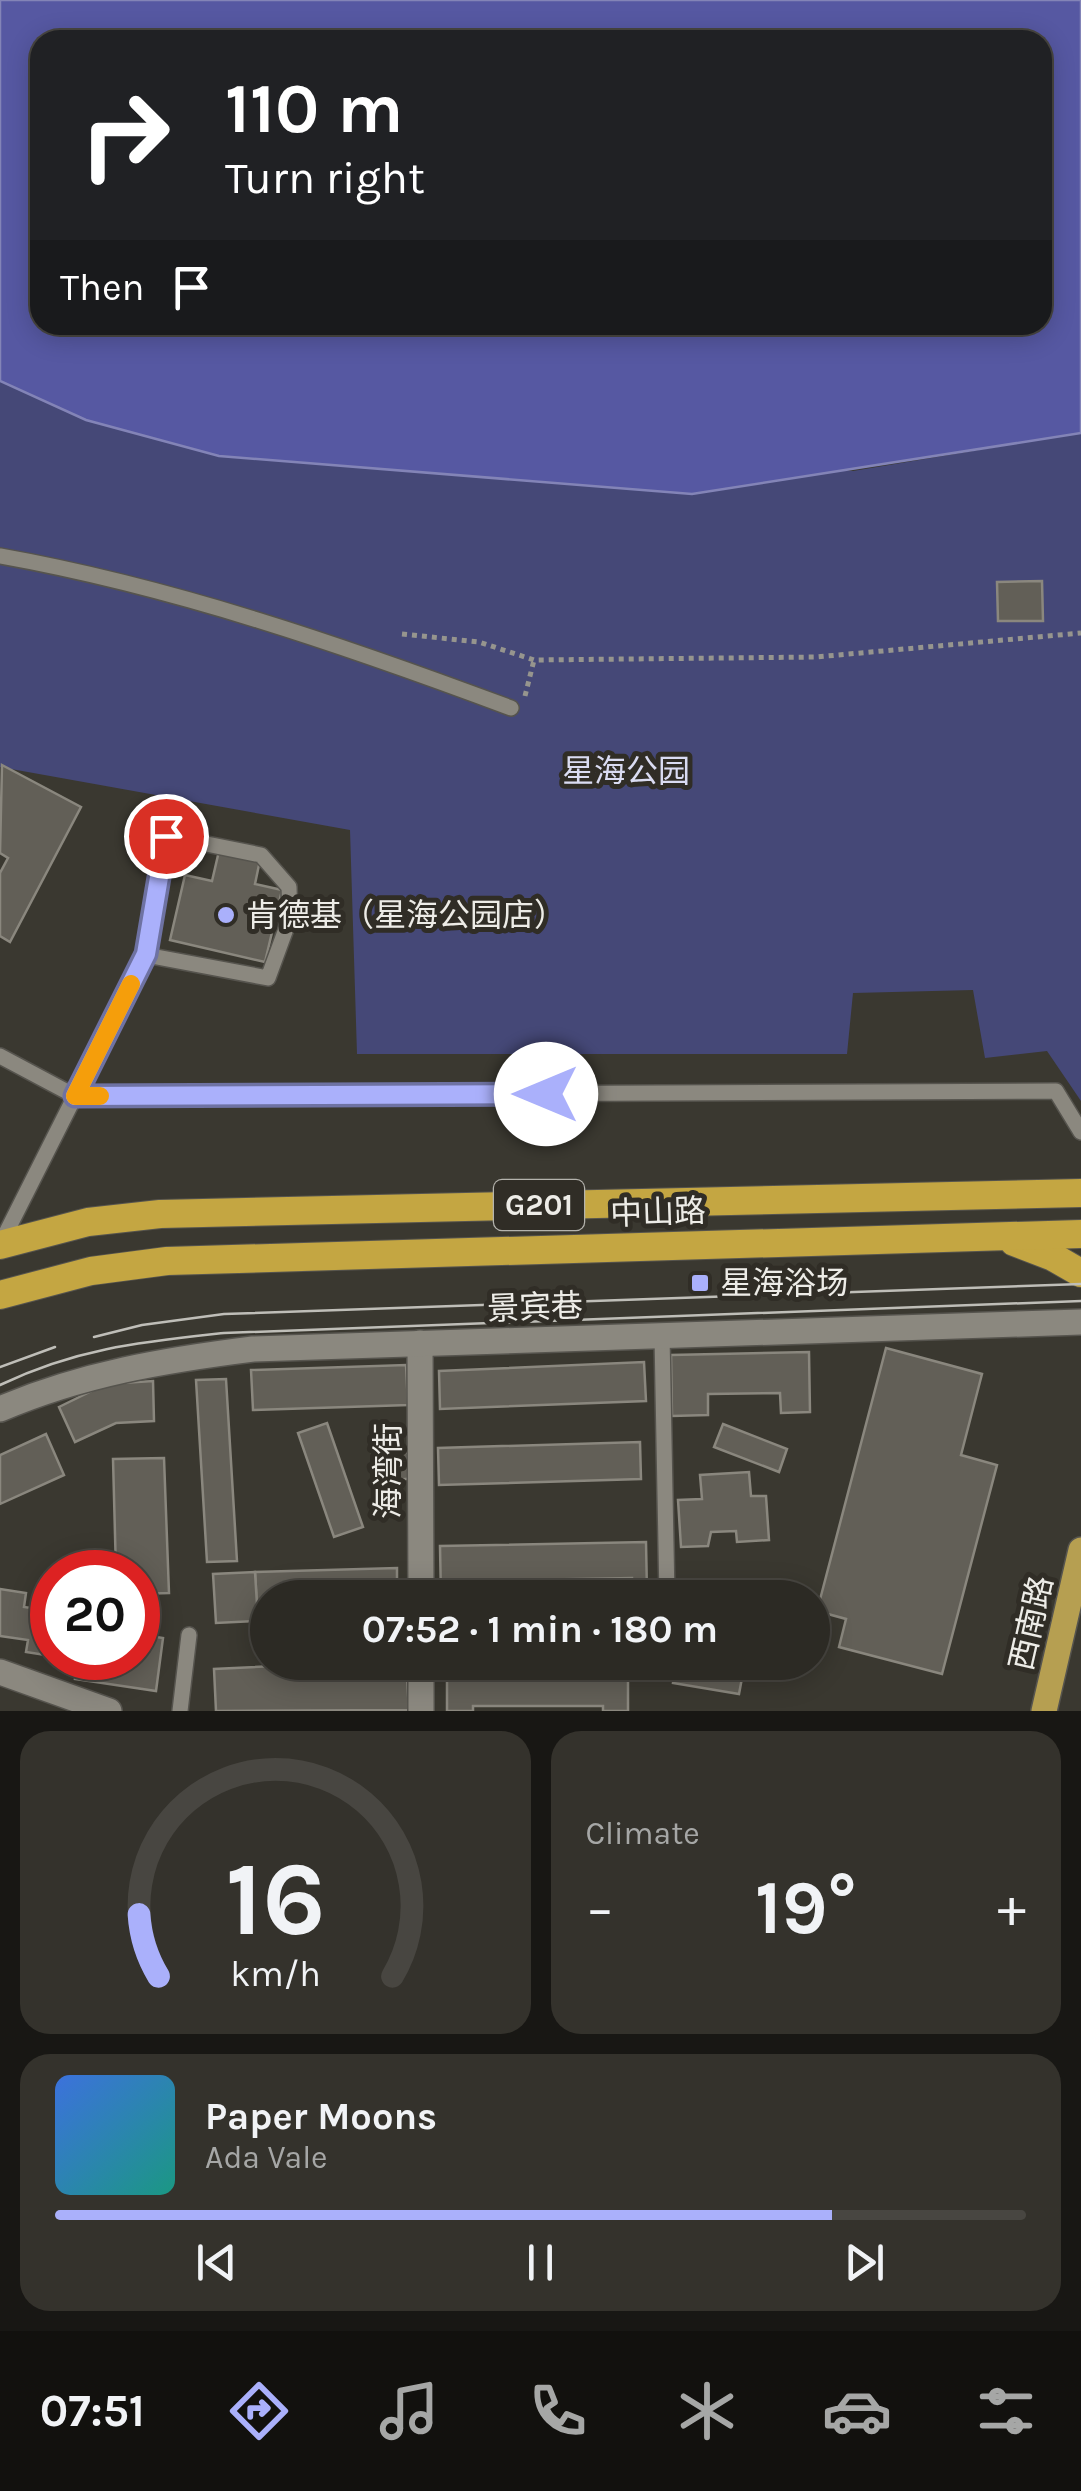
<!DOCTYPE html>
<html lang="en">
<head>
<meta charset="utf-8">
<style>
	body { margin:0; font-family:Karla,"Noto Sans SC",sans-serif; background:#34322c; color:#f1f3f6; height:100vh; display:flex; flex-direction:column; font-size:38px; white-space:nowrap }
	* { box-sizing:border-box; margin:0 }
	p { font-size:32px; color:#a6a7a6 }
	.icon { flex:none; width:55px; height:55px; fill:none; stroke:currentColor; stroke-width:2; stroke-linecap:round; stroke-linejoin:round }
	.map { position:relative; height:1711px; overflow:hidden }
	.side { display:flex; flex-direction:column; gap:20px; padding:20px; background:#181714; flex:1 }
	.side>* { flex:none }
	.banner { position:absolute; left:30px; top:30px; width:1022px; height:305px; border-radius:30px; box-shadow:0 5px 25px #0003,0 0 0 2px #484641; background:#202124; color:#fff; overflow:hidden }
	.speed { position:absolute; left:30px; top:1550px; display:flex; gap:20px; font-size:50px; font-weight:700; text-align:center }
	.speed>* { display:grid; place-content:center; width:130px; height:130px; border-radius:50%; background:#2c2a24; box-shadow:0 5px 25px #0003,0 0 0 2px #484641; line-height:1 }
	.speed .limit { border:15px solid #d22; background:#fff; color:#111 }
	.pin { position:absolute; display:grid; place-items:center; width:85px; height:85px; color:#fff; margin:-42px; border:5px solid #fff; border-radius:50%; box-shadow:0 2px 10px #0007 }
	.me { position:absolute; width:110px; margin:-55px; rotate:270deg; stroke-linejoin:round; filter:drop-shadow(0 0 8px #0008) }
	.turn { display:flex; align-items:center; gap:35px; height:210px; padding:0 30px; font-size:45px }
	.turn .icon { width:130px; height:130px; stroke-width:2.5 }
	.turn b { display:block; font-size:70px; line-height:85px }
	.then { display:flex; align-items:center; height:95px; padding:0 30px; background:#0003; gap:20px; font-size:38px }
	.big { font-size:75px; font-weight:700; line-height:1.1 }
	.side .card { flex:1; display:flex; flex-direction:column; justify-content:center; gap:15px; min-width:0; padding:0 35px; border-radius:30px; background:#34322c }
	.side .dial { align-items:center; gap:0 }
	.dial svg { height:260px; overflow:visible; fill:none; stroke:#484641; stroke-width:7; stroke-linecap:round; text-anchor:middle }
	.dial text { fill:#f1f3f6; stroke:none }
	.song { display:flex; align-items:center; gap:30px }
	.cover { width:120px; height:120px; border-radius:15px; background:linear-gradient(135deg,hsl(220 70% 55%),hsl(170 70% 35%)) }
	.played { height:10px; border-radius:5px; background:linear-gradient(90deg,#aab0fb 80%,#484641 80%) }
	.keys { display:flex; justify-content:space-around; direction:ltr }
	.heat { display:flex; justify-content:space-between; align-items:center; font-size:55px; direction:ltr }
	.side .tiles { flex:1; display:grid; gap:20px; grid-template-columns:1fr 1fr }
	.card:last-child { grid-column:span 2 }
	.trip { position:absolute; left:250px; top:1580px; width:580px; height:100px; border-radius:50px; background:#2c2a24; box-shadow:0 5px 25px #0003,0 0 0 2px #484641; font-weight:700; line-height:100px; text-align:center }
	.tabs { display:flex; height:160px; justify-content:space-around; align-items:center; background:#12110e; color:#a6a7a6 }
	.tabs .icon { width:70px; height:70px }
	.tabs .active { color:#aab0fb }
	.tabs b { font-size:45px; color:#f1f3f6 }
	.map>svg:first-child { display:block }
</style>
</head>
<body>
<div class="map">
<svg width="1081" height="1711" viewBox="0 0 1081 1711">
	<rect width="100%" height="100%" fill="#3a3830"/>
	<!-- green -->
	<path fill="#454877" d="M0 381 86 420 853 471 1081 433V1101L1047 1051 985 1058 973 990 853 993 847 1054H357L350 830 0 767Z"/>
	<!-- water -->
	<path fill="#5658a2" stroke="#8384b7" stroke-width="2.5" fill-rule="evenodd" d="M0 0H1081V433L692 494 219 456 86 420 0 381ZM40 40H1042V325H40Z"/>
	<!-- building -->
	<g fill="#625f57" stroke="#8a877e" stroke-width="2.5">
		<path d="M1042 581 1043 621H998L997 582Z"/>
		<path d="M2 765 81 807 10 942 0 936V873L8 858 0 853Z"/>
		<path d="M219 851 260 860 255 884 282 890 265 962 170 940 185 875 212 881Z"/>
		<path d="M886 1348 982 1374 961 1455 997 1465 942 1674 839 1647 846 1619 817 1611Z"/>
		<path d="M809 1352 810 1412 781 1413 780 1393 708 1394V1415L672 1416 671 1355Z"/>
		<path d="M644 1362 646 1401 440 1409 439 1371Z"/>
		<path d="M406 1365 408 1405 253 1410 251 1370Z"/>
		<path d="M226 1379 237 1561 207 1562 196 1380Z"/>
		<path d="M153 1381 154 1421 116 1423 75 1442 59 1407 106 1384Z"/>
		<path d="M327 1423 363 1527 334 1537 298 1433Z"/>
		<path d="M723 1424 787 1449 779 1472 714 1447Z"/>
		<path d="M46 1434 64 1475 0 1504V1455Z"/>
		<path d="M393 1438 394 1453 414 1452 416 1478 374 1482 372 1451 378 1450 377 1439Z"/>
		<path d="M640 1442 641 1479 439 1485 438 1448Z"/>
		<path d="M164 1458 169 1593 138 1594V1572H116L113 1459Z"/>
		<path d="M749 1472 751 1496H766L769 1540 737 1542 736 1531 711 1532 708 1546 681 1547 678 1500 702 1499 700 1475Z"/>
		<path d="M646 1542 647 1592H632V1578L464 1581 465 1598H441L440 1546Z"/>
		<path d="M397 1568V1598H268V1621H258L255 1572Z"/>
		<path d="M255 1572 258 1621 216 1623 213 1574Z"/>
		<path d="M0 1589 26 1593 24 1607 52 1611V1656L26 1652 28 1640 0 1636Z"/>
		<path d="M138 1634 163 1638 156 1691 75 1679 78 1660 61 1658H138Z"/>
		<path d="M355 1662H406L409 1710 216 1711 214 1669Z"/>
		<path d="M676 1662H745L739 1694 673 1683Z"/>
		<path d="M628 1665V1711H603V1706H473V1711H447V1666Z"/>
	</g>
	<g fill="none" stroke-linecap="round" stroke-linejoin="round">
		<!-- service casing -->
		<g stroke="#56544e" stroke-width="18">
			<g id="service">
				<path d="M0 556C174 587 345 646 511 708"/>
				<path d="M0 1056 75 1096 1056 1091 1081 1132"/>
				<path d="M0 1245 146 955 167 836 261 855 289 887 290 918 268 978 146 955"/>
				<path d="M662 1336 667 1598"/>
				<path d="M180 1711 189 1635"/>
			</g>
		</g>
		<!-- minor casing -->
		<g stroke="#56544e" stroke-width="28">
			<g id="minor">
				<path d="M420 1343 421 1598"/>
				<path d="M0 1409C82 1374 165 1360 253 1349L1081 1322"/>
				<path d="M421 1662V1711"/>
				<path d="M0 1672 109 1711"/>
			</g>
		</g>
		<!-- primary casing -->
		<g stroke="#56544e" stroke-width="28">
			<path id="primary" d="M1044 1711 1081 1550"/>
		</g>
		<!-- trunk casing -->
		<g stroke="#56544e" stroke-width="30">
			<g id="trunk">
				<path d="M1014 1242 1053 1257 1081 1273"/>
				<path d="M0 1245 88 1222 160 1214 1081 1193"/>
				<path d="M0 1295 91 1271 167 1261 1081 1234"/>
			</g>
		</g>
		<!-- path -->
		<g stroke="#96958e" stroke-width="5" stroke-dasharray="5 5" stroke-linecap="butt">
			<path d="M402 634 479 642 534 660 816 657 1081 633"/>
			<path d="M525 696 534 660"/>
		</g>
		<!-- service -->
		<use href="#service" stroke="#8b887f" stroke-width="15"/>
		<!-- minor -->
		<use href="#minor" stroke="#8b887f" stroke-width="25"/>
		<!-- primary -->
		<use href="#primary" stroke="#b69f51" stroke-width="25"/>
		<!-- trunk -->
		<use href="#trunk" stroke="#c4a642" stroke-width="28"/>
		<!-- tram -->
		<g stroke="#bfbeb8" stroke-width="2.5">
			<path d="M94 1337 142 1325 224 1314 1081 1284"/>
			<path d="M0 1367 55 1347"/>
			<path d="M0 1385C77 1348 141 1342 224 1333L1081 1301"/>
		</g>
	</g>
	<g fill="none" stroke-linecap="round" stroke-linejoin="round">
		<!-- route casing -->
		<g stroke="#6e72a3" stroke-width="25">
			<path id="route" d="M166 836 146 954 75 1096 546 1094"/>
		</g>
		<!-- route -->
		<use href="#route" stroke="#aab0fb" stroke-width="18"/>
		<!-- slow -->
		<path stroke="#f59e0b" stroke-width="18" d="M100 1096H75L131 984"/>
	</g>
	<!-- markers -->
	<g fill="#aab0fb" stroke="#302d26" stroke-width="4">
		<circle cx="226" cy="915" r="10"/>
		<rect x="690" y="1273" width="20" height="20" rx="5"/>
	</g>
	<g text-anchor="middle" stroke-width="10" stroke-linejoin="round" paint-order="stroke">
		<!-- shield labels -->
		<rect fill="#302d26" stroke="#b4b3ad" stroke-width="2.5" x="494" y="1180" width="90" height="50" rx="8"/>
		<g font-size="30" font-weight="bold" fill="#edece7">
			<text x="539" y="1215">G201</text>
		</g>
		<!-- park labels -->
		<g font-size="32" fill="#dadcf2" stroke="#302d26">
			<text x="626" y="782">星海公园</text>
		</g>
		<!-- poi labels -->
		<g font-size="32" fill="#edece7" stroke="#302d26" text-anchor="start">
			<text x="246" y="926">肯德基（星海公园店）</text>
			<text x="720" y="1294">星海浴场</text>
		</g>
		<!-- street labels -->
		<g font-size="32" fill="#edece7" stroke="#302d26">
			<text transform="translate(658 1212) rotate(-2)" y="11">中山路</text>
			<text transform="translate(535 1307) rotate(-2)" y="11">景宾巷</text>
			<text transform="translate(388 1471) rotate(-90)" y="11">海湾街</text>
			<text transform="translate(1031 1623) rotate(-77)" y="11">西南路</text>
		</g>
	</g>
</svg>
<div class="speed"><div class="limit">20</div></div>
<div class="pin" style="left:166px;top:836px;background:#d93025"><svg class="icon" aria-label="arrive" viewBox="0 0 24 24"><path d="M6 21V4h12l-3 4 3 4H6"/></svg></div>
<svg class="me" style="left:546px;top:1094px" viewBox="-20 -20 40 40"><circle r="19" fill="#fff"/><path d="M0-13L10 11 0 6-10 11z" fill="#aab0fb"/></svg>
<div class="trip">07:52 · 1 min · 180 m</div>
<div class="banner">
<div class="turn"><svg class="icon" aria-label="right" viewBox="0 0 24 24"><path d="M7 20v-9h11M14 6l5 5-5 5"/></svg><div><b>110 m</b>Turn right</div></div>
<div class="then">Then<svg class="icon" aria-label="arrive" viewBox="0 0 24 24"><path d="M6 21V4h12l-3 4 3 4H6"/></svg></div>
</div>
</div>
<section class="side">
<div class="tiles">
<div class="card dial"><svg viewBox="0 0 100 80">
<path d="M14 69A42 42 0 1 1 86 69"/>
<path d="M14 69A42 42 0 0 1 8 50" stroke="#aab0fb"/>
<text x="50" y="56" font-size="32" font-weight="700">16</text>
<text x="50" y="72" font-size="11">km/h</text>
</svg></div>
<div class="card"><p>Climate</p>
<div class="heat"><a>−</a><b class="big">19°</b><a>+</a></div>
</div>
<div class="card">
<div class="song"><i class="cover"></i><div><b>Paper Moons</b><p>Ada Vale</p></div></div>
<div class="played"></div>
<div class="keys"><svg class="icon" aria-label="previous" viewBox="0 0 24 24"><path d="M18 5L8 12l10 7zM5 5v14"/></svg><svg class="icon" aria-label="pause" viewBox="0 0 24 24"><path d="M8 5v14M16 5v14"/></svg><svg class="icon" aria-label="next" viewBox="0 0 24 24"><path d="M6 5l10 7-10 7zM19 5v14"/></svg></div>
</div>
</div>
</section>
<nav class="tabs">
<b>07:51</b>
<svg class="icon active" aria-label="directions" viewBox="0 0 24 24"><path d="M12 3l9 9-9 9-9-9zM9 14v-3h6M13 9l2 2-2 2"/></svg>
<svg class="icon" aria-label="music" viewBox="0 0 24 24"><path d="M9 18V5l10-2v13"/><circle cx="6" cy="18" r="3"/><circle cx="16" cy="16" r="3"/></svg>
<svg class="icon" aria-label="phone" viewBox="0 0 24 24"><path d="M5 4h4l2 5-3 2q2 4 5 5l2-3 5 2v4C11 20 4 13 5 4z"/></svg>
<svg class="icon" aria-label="climate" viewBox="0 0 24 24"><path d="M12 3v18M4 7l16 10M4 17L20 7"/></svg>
<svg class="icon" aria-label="car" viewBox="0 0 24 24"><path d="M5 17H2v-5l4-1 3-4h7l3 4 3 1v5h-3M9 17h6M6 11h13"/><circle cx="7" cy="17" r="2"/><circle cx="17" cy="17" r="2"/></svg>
<svg class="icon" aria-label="filters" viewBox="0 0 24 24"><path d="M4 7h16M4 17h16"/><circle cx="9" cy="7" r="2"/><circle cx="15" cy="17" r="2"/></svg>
</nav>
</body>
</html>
